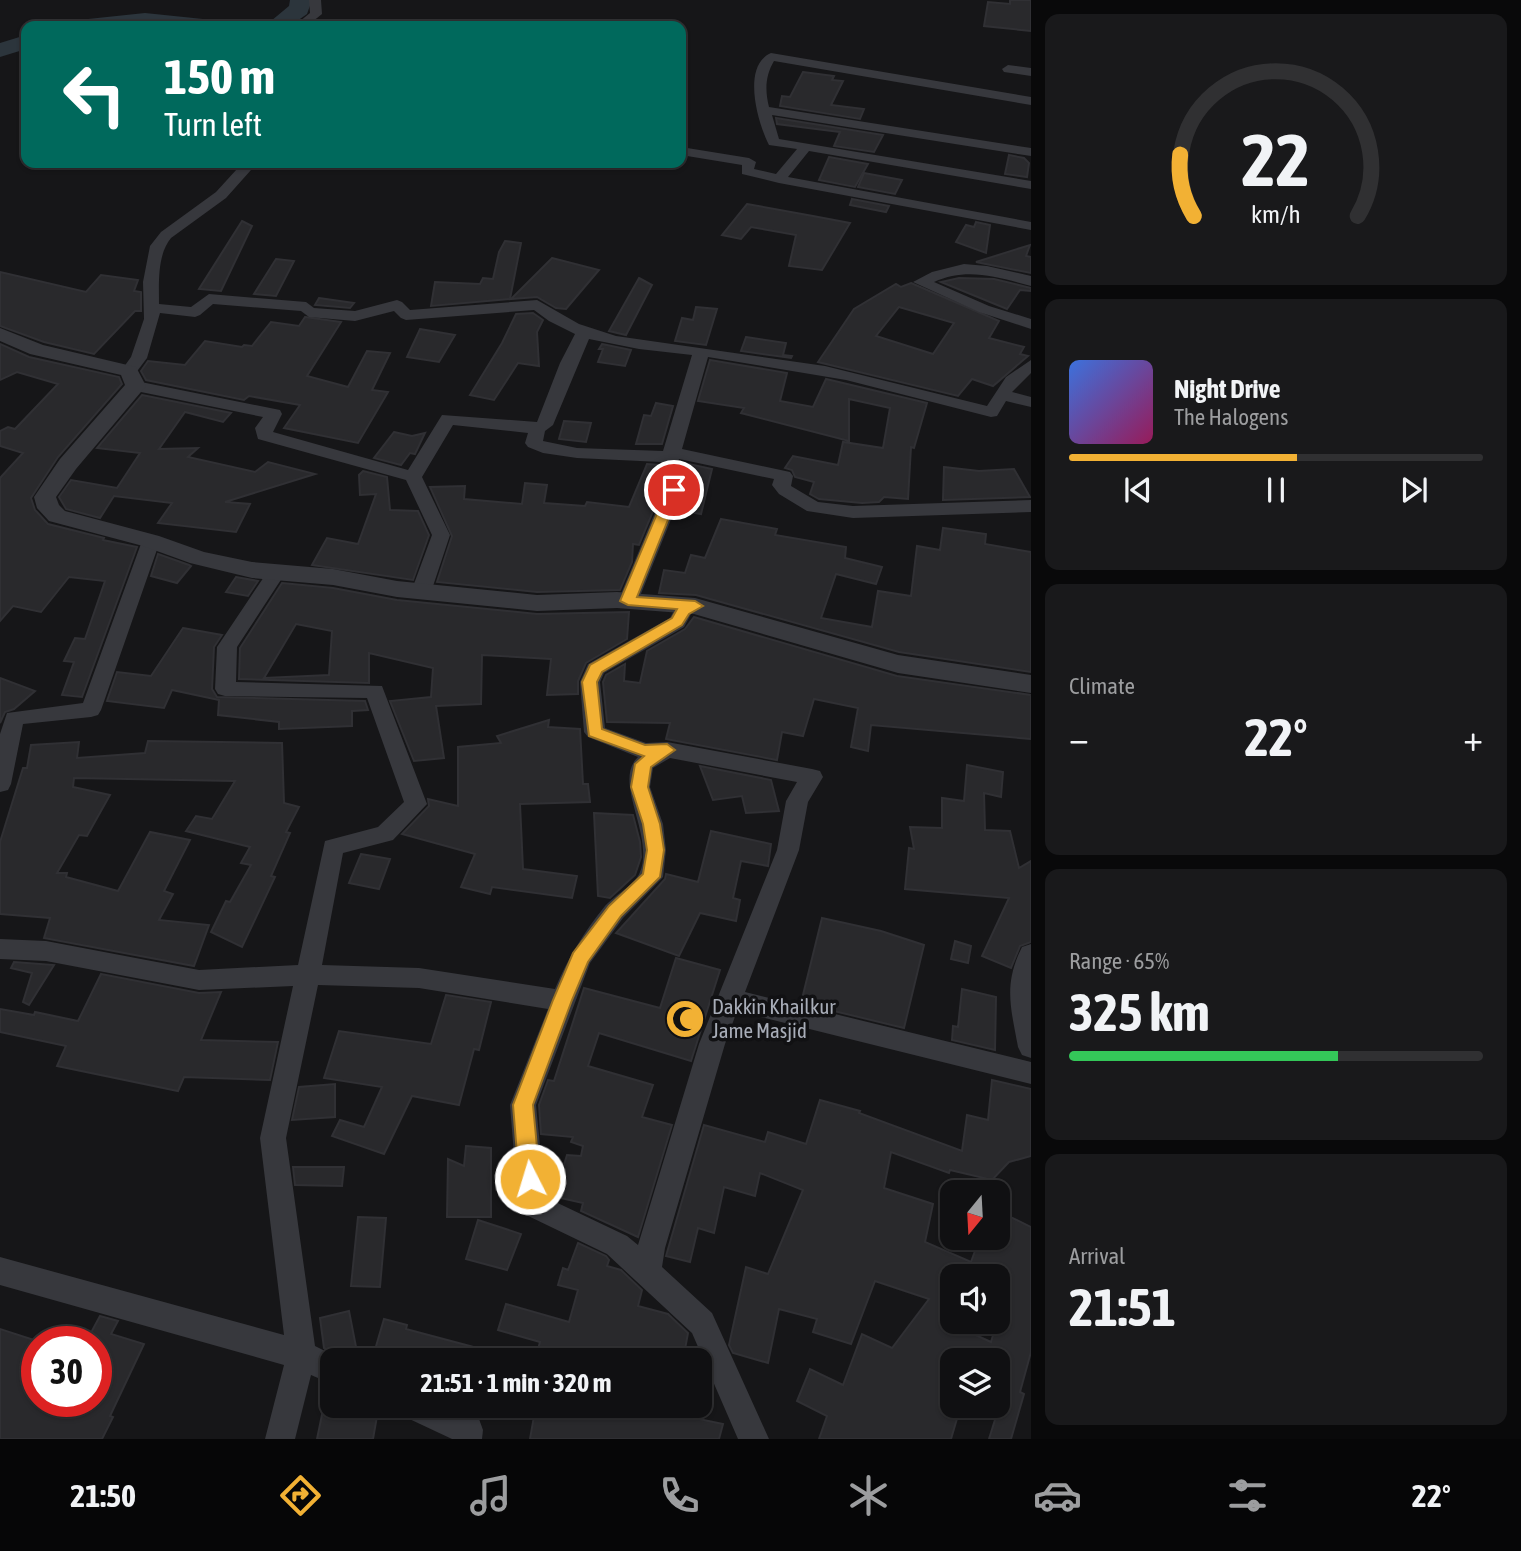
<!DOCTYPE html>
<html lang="en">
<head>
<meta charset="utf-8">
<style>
	body { margin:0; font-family:"Asap Condensed",sans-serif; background:#19191b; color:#f1f3f6; height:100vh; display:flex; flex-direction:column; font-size:26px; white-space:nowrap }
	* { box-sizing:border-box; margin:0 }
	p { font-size:23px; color:#9c9d9f }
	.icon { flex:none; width:38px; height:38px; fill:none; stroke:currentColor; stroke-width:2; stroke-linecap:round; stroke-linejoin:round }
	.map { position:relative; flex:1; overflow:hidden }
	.sheet { display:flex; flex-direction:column; gap:14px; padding:14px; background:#09090a; width:490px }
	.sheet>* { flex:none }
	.guide { position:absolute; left:21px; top:21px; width:665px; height:147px; border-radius:14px; box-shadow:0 2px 5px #0004,0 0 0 2px #303032; background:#00695c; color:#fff; overflow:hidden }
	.needle { width:46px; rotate:198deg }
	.controls { position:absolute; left:940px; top:1180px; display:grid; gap:14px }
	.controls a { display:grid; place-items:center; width:70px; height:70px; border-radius:14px; background:#101012; box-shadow:0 2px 5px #0004,0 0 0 2px #303032; font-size:35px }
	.speed { position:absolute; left:21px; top:1326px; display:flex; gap:14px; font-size:35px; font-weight:700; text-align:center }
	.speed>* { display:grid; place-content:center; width:91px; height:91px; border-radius:50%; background:#101012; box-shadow:0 2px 5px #0004,0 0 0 2px #303032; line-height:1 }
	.speed .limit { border:10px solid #d22; background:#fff; color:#111 }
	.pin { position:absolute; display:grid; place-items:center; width:60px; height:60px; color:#fff; margin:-30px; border:4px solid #fff; border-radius:50%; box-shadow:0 2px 7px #0007 }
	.me { position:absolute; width:77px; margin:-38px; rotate:355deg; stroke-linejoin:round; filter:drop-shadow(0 0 5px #0008) }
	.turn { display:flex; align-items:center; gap:24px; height:147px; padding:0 28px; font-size:32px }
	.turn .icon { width:91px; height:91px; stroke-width:2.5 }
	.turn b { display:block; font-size:49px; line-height:60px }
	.big { font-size:52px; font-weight:700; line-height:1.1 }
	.sheet .card { flex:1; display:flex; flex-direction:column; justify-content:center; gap:10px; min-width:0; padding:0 24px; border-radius:14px; background:#19191b }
	.sheet .dial { align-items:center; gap:0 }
	.dial svg { height:182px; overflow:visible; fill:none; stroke:#303032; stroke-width:7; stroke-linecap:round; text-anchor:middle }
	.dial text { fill:#f1f3f6; stroke:none }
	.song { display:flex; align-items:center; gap:21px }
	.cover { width:84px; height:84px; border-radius:10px; background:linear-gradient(135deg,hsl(220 70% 55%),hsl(330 70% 35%)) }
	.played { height:7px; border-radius:4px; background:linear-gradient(90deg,#f2b134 55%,#303032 55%) }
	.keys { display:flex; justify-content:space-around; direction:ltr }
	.heat { display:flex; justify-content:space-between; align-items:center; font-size:38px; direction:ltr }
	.charge { height:10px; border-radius:5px; background:linear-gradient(90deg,#34c759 65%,#303032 0) }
	.trip { position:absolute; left:320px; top:1348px; width:392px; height:70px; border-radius:14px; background:#101012; box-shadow:0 2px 5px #0004,0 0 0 2px #303032; font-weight:700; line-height:70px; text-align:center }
	.tabs { display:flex; height:112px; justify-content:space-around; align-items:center; background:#060607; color:#9c9d9f }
	.tabs .icon { width:49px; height:49px }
	.tabs .on { color:#f2b134 }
	.tabs b { font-size:32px; color:#f1f3f6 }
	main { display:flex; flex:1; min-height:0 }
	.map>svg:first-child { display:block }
</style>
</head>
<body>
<main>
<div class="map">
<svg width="1031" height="1439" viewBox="0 0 1031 1439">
	<rect width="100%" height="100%" fill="#161618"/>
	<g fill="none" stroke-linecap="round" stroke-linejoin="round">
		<!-- river -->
		<g fill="#2c353c" fill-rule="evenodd">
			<path d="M290 0H312L307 14 290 26H265L289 6Z"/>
			<path d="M145 13 203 19 211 21 214 26H77L80 21 88 19Z"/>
			<path d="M26 35V49L0 57V43Z"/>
		</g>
	</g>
	<!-- building -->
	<g fill="#29292c" stroke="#303034" stroke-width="2" fill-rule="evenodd">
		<path d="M1010 0H1031V31L984 26 988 2 1010 4Z"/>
		<path d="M803 72 834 76 832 80 843 81 831 105 864 109 860 119 780 106 782 96 790 97Z"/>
		<path d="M776 118 883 135 874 152 834 146 840 132 777 124Z"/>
		<path d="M1009 155 1024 158 1029 163 1027 177 1005 174Z"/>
		<path d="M829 157 868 164 855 187 819 180Z"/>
		<path d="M864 173 902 180 895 194 858 187Z"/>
		<path d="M852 199 889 206 886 212 850 205Z"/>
		<path d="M747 204 813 216 850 223 822 270 789 266 796 235 751 227 741 239 722 235Z"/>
		<path d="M242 221 252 226 221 291 199 289Z"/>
		<path d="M976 222 990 225 986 253 956 242 966 225 974 227Z"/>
		<path d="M505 241 521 243 510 299 431 306 435 282 480 284 483 278 493 279 499 252Z"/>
		<path d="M1030 245 1026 256 1031 257V273L976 262Z"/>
		<path d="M552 258 599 270 566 309 556 308 537 297 511 299Z"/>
		<path d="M276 259 294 261 276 296 254 294Z"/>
		<path d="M0 272 86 292 101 275 138 280 134 291 141 292V311H135L94 354 44 342 0 326Z"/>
		<path d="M639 278 652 285 626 335 609 331Z"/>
		<path d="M959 278 994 279 1031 288V291L1020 290 1007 309 941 282Z"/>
		<path d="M911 283 999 321 989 338 1024 347 1020 354 1028 356 993 386 972 379 958 396 818 362 854 309 896 284 901 287ZM899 307 954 323 933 354 876 336Z"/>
		<path d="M319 298 354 303 350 308 315 305Z"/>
		<path d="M696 307 717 309 706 345 675 341 682 318 693 320Z"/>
		<path d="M533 313 543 320 537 332 539 366 518 363 494 400 470 395 502 343 516 314Z"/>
		<path d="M305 317 341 322 307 376 348 387 367 351 390 353 372 390 388 392 358 443 284 428 300 405 249 396 244 400 146 380 141 371 148 361 185 365 205 341 242 347 244 345 252 346 271 322 299 326Z"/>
		<path d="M420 329 455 335 439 362 407 357Z"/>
		<path d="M746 337 786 343 783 355 792 356 791 358 741 351Z"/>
		<path d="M0 344 29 357 119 377 122 384 58 457 31 498 35 510 48 524 104 538 103 540 137 547 82 697 62 695 74 662 64 661 75 638 85 639 105 581 69 577 41 612 13 606 0 621V478L23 453 0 446V431L8 427 15 429 58 384 17 372 0 380Z"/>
		<path d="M602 344 631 350 625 366 598 362 603 349H599Z"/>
		<path d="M710 360 787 373 780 401 813 407 826 379 927 403 914 448 911 447 908 499 884 497 879 502 862 503 819 499 810 494 814 482 795 477 792 470 785 468 793 456 838 465 843 442 883 448 890 408 849 399V441L741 413 744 408 698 401Z"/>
		<path d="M142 395 231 413 223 422 185 412 159 449 198 448 188 457 255 472 268 462 315 474 225 502 250 504 236 532 158 523 172 503 114 496 100 518 66 509 59 497 71 480 117 488 140 453 97 448Z"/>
		<path d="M656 403 673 406 662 444H636L644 415 651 416Z"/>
		<path d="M564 421 591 423 586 442 559 439Z"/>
		<path d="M394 432 412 436 425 433 415 454 410 453 401 465 374 458Z"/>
		<path d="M684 463 712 469 701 514 678 510 693 471Z"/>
		<path d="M647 464 659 465 662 470 669 473 639 545 633 544 632 562 620 590 537 592 437 582 452 536 430 487 465 486 464 499 522 504 525 483 547 485 544 503 585 506 587 502 629 507Z"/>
		<path d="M944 467 979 471 1014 469 1030 497 943 500Z"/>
		<path d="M363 471 387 477 390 510 418 511 429 535 413 580 312 565 327 538 358 544 376 494 360 495 359 475Z"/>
		<path d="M721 519 777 529 775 535 846 547 845 558 882 567 876 584 836 574 821 618 872 627 878 591 911 596 917 546 940 550 943 528 986 534 985 544 1031 552V672L899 652 696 595 659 593 664 570 685 573 691 555 705 558Z"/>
		<path d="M158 554 189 565 191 566 177 583 151 576Z"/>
		<path d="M236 577 258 581 248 596 226 592Z"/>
		<path d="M282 583 333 588 397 600 537 614 629 612 627 639 586 663 578 681V694L547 695 551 659 482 655 481 704 436 706 444 758 414 761 390 701 431 697 433 668 369 653V683L239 679 240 648ZM296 624 332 631 329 675 264 678Z"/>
		<path d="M694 617 897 676 1031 695V739L871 725 868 751 851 747 858 708 814 699 803 736 782 732 777 760 666 739 670 723 607 722 603 682 606 675 625 664 624 681 640 683 647 651 685 629Z"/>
		<path d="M183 628 222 635 214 647 212 689 217 697 365 701 368 710 352 711V726L279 729V722L218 715 219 700 172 690 164 708 107 701 117 672 151 676Z"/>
		<path d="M0 678 35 691 14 709 5 712 0 723Z"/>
		<path d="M549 720 548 727 580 729 583 784H588L590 802 520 804 523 869 577 876 572 898 492 887 490 894 461 887 475 854 402 834 429 806 428 799 458 806V747L501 743 497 736Z"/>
		<path d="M148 741 282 743 284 803 299 807 286 832 290 833 271 876 275 877 242 947 211 932 226 901 230 902 251 865 241 863 250 847 186 831 196 816 212 819 235 781 74 778 73 787 110 795 87 836 79 835 57 873H67L66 877 118 891 150 832 190 840 164 891 173 894 159 920 209 925 194 966 44 938 50 918 0 914V842L23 768H27L31 745 79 742 77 758 145 753Z"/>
		<path d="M967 765 1003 772 1001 797 984 793 985 830 1010 831 1019 868 1031 861V942L1020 946 1011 968 982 956 1009 898 905 889 909 848 914 849 910 827 942 828V798L964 801Z"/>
		<path d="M700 766 771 780 779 811 746 813 742 796 713 800Z"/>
		<path d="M594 813 633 815 640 842 641 857 635 875 610 898 598 896Z"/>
		<path d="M711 831 771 844 768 866 741 861 733 898 740 900 736 921 700 913 679 956 616 933 665 879 666 874 698 882Z"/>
		<path d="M361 854 390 859 379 889 349 883Z"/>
		<path d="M822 918 881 931 924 945 904 1028 801 1003Z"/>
		<path d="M955 941 971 946 968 963 951 959Z"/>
		<path d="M676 958 720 970 691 1061 599 1033 588 1066 653 1085 642 1117 672 1125 638 1237 581 1211 583 1203 547 1195 545 1169 562 1171 567 1155 581 1156 583 1146 571 1142 573 1137 541 1134 539 1105 548 1080 554 1081 584 988 660 1008Z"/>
		<path d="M14 962 54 965 29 1005 23 1002 32 973 11 968Z"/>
		<path d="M101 974 199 993 221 992 201 1040 278 1042 270 1080 184 1077 178 1091 57 1066 66 1046 0 1032V1009L34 1015 35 1012 78 1021Z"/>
		<path d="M962 989 996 997 995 1050 952 1040 953 1026 958 1027Z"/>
		<path d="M446 995 491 1002 479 1050 474 1049 459 1105 412 1096 384 1154 332 1136 340 1120 364 1127 382 1087 324 1078 339 1031 431 1044Z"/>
		<path d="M992 1080 1031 1089V1156L1009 1162 992 1180 950 1170 949 1173 891 1152 884 1188 933 1204 925 1242 971 1262 980 1237H998V1211L1031 1227V1352L1020 1392 1024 1394 1011 1439H989L998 1410V1360H952V1405H961L951 1439H819L827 1416 797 1401 810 1369 843 1385 862 1334 892 1348 929 1299 875 1281 851 1344 813 1332 817 1319 779 1309 768 1363 733 1353 729 1345 746 1267 768 1274 803 1190 760 1173 755 1196 724 1187 714 1233 698 1228 690 1262 666 1256 704 1125 765 1142 768 1132 806 1144 820 1100 860 1111 859 1113 962 1151 967 1115 988 1120ZM952 1276H998V1307L1001 1308 991 1342 945 1321 947 1317 944 1314 952 1300Z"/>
		<path d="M335 1084V1117L292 1120 299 1087Z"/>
		<path d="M466 1146 491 1148V1217H447L448 1159 464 1166Z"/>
		<path d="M293 1167H344L342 1186 295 1185Z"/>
		<path d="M358 1217 386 1218 380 1287 351 1286Z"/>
		<path d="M478 1220 521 1234 507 1270 466 1259Z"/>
		<path d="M578 1243 606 1256 609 1260 607 1266 621 1270 642 1290 638 1306 668 1314 688 1333 683 1360H535L540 1342 498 1330 506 1304 569 1322 578 1290 558 1285 563 1268 568 1270Z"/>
		<path d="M349 1311 358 1357 344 1358 324 1348 320 1318Z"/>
		<path d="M100 1316 118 1321 111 1334 144 1344 110 1416 113 1417 102 1439H0V1329L37 1341V1402H96V1342H86Z"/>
		<path d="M384 1319 407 1325 406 1329 500 1354 499 1360H372Z"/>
		<path d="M324 1405H379L373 1439H317Z"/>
		<path d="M536 1405H573L610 1414 612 1405H696L694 1418 723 1424 719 1439H530Z"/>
	</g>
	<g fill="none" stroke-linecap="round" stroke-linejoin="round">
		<!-- minor -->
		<g fill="#37383d" fill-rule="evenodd">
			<path d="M309 0H321L322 14 307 26H294L310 13Z"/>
			<path d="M771 53 1031 97V105L774 61C765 76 765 91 769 107L1031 148V156L772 115 779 139 1031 181V189L809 151 788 177 1031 222V230L779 183 742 174V165L681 155V147L749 158 756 162 754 169 776 174 797 149 769 145C758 124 741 66 771 53Z"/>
			<path d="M1008 65 1031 68V76L1004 72 1002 69Z"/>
			<path d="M237 163H251V170L226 198 171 238C157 255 159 283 159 304L191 307 209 294 306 302 314 308 355 311 397 300 402 302 410 310 537 300 579 324 616 336 825 366 987 406 1006 377 1031 360V373L1012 392 1031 397V407L1006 401 997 416 991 417 846 380 708 357 682 449 790 472 793 476 791 486 818 502 853 506 1031 500V512L853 518 807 511 779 494 772 485 774 479 679 459 678 462 691 470 638 601 635 605H621L618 601 672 472 663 468 661 462 577 458 543 453 528 447 525 443 528 433 453 425 422 477 450 535 431 592 428 596H414L411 592 432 535 406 480 258 439 255 428 263 417 136 391 128 386 136 381 280 410 282 414 273 432 408 470 442 415 537 422 560 363 575 334 549 321 534 310 406 320 401 318 394 311 355 321 309 317 301 311 213 304 200 315 195 317 160 313 147 358 135 374H123L121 371 131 357 144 319 143 282 150 246 161 232 216 192 237 169ZM589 339 639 349 692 355 663 451 577 448 543 441 545 431 553 425Z"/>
			<path d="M964 264 987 266 1031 276V286C997 277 967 267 934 282L989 306 1031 319V329L979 312 913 282 932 272Z"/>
			<path d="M151 535 160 541 101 710 98 715 91 717 23 724 11 784 8 790 0 792V734L7 713 83 703 142 541Z"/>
			<path d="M277 566 284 568 286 572 237 647 236 682 382 686 427 804 393 840 343 853 322 965 419 968 555 989C568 958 584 932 605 906 615 895 635 885 640 872 655 835 612 782 638 757L588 737 584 732 580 682 588 664 670 618 677 605 695 600 702 601 705 606 702 611 691 614 684 627 604 673 600 682 605 728 646 743 667 742 812 769 820 771 823 777 808 802 799 850 745 992 1031 1062V1084L737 1011 725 1044 665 1248 662 1267 712 1313 769 1439H738L692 1333 607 1254 522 1213 518 1204 510 1105 548 1009 419 988 318 985 286 1138 315 1346 343 1360H332V1384L311 1375 295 1439H265L284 1365 0 1285V1257L284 1335 260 1138 293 986 199 990 46 961 0 959V939L46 941 199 970 298 965 325 841 378 827 404 802 367 698 225 696 218 694 215 689 217 647 270 568ZM670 758 797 782 786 801 777 850 699 1044 638 1245 627 1236 545 1197 536 1105 590 963 623 918 663 877 666 850 663 824 650 787 653 768Z"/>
			<path d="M1031 944V1058L1022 1055 1018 1047C1011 1008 1003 985 1022 947Z"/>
			<path d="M399 1405H449L479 1419 483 1430 482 1439H452L403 1416Z"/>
		</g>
		<!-- tertiary -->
		<path fill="#37383d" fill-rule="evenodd" d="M0 328 43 345 136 367 146 386 76 469 56 497 59 505 65 511 159 536 204 552 252 562 333 569 397 581 537 595 617 592 695 598 898 655 1031 675V693L898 673 694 614 617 608 537 611 397 597 333 585 252 578 190 563 143 546 49 521 37 508 34 497 60 459 125 385 121 375 30 354 0 341Z"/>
	</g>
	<!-- route -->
	<path fill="#f2b134" stroke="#9d7322" stroke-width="2" d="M674 486 680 490 637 597 695 601 703 606 689 614 682 625 602 672 597 682 602 729 645 745 667 744 675 750 651 767 648 787 660 824 664 850 660 877 621 916 588 962 572 1000 533 1105 540 1179 537 1186 530 1188 522 1186 519 1179 513 1105 553 1000 573 953 609 906 643 874 647 850 643 824 631 787 635 764 644 756 589 736 582 682 590 665 672 618 677 609 628 605 620 601 667 490Z"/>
	<!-- icons -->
	<defs>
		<g id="mosque-disc" transform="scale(2.0125)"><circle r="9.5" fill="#f2b134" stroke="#111113"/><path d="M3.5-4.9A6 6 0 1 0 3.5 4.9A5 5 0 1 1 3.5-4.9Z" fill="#111"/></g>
	</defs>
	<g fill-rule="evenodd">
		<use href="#mosque-disc" x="685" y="1019"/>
	</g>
	<g text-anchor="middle" stroke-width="7" stroke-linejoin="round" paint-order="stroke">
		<!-- poi labels -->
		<g font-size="21" fill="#a8adb8" stroke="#111113" text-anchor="start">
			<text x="712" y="1014">Dakkin Khailkur<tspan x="712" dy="24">Jame Masjid</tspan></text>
		</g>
	</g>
</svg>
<div class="controls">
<a><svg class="needle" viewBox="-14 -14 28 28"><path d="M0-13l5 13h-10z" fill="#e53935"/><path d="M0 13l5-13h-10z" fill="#9c9d9f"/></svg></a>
<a><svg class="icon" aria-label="sound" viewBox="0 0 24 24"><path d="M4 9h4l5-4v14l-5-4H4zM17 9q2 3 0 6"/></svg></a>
<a><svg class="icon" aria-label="layers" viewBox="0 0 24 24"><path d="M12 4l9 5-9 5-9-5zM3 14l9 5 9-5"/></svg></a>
</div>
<div class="speed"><div class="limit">30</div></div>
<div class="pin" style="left:674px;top:490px;background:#d93025"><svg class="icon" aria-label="arrive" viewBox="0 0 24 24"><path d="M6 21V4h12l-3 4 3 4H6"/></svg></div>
<svg class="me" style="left:530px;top:1179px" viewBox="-20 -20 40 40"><circle r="17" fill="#f2b134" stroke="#fff" stroke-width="3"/><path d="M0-11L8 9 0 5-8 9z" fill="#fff"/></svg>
<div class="trip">21:51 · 1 min · 320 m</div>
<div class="guide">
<div class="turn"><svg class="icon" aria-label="left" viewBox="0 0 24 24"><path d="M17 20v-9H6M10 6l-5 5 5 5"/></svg><div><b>150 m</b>Turn left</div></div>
</div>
</div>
<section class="sheet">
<div class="card dial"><svg viewBox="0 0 100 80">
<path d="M14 69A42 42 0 1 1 86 69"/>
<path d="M14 69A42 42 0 0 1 8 42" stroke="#f2b134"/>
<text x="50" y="56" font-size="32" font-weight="700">22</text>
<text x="50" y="72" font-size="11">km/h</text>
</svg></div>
<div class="card">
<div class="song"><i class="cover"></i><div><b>Night Drive</b><p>The Halogens</p></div></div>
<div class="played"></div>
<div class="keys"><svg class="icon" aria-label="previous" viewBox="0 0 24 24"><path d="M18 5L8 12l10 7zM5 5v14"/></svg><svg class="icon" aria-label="pause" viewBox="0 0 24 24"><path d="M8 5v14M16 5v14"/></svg><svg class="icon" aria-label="next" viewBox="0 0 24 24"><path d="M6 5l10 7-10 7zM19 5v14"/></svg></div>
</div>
<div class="card"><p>Climate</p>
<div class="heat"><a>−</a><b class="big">22°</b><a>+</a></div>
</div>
<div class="card"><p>Range · 65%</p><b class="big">325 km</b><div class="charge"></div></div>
<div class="card"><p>Arrival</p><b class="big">21:51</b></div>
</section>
</main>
<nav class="tabs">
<b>21:50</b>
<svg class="icon on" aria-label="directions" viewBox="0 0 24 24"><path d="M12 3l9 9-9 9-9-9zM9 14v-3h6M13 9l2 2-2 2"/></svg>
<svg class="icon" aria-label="music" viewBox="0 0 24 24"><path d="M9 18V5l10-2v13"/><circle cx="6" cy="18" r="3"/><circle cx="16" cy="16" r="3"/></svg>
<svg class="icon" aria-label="phone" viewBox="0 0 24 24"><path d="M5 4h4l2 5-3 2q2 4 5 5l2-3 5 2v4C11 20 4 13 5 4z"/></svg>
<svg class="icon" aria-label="climate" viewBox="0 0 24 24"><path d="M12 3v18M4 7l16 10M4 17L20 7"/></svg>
<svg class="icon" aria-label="car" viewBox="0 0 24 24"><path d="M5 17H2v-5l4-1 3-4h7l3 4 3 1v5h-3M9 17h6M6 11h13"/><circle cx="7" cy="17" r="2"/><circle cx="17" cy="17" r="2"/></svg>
<svg class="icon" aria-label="filters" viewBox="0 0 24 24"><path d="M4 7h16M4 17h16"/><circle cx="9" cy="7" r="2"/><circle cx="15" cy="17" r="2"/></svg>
<b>22°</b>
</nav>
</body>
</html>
